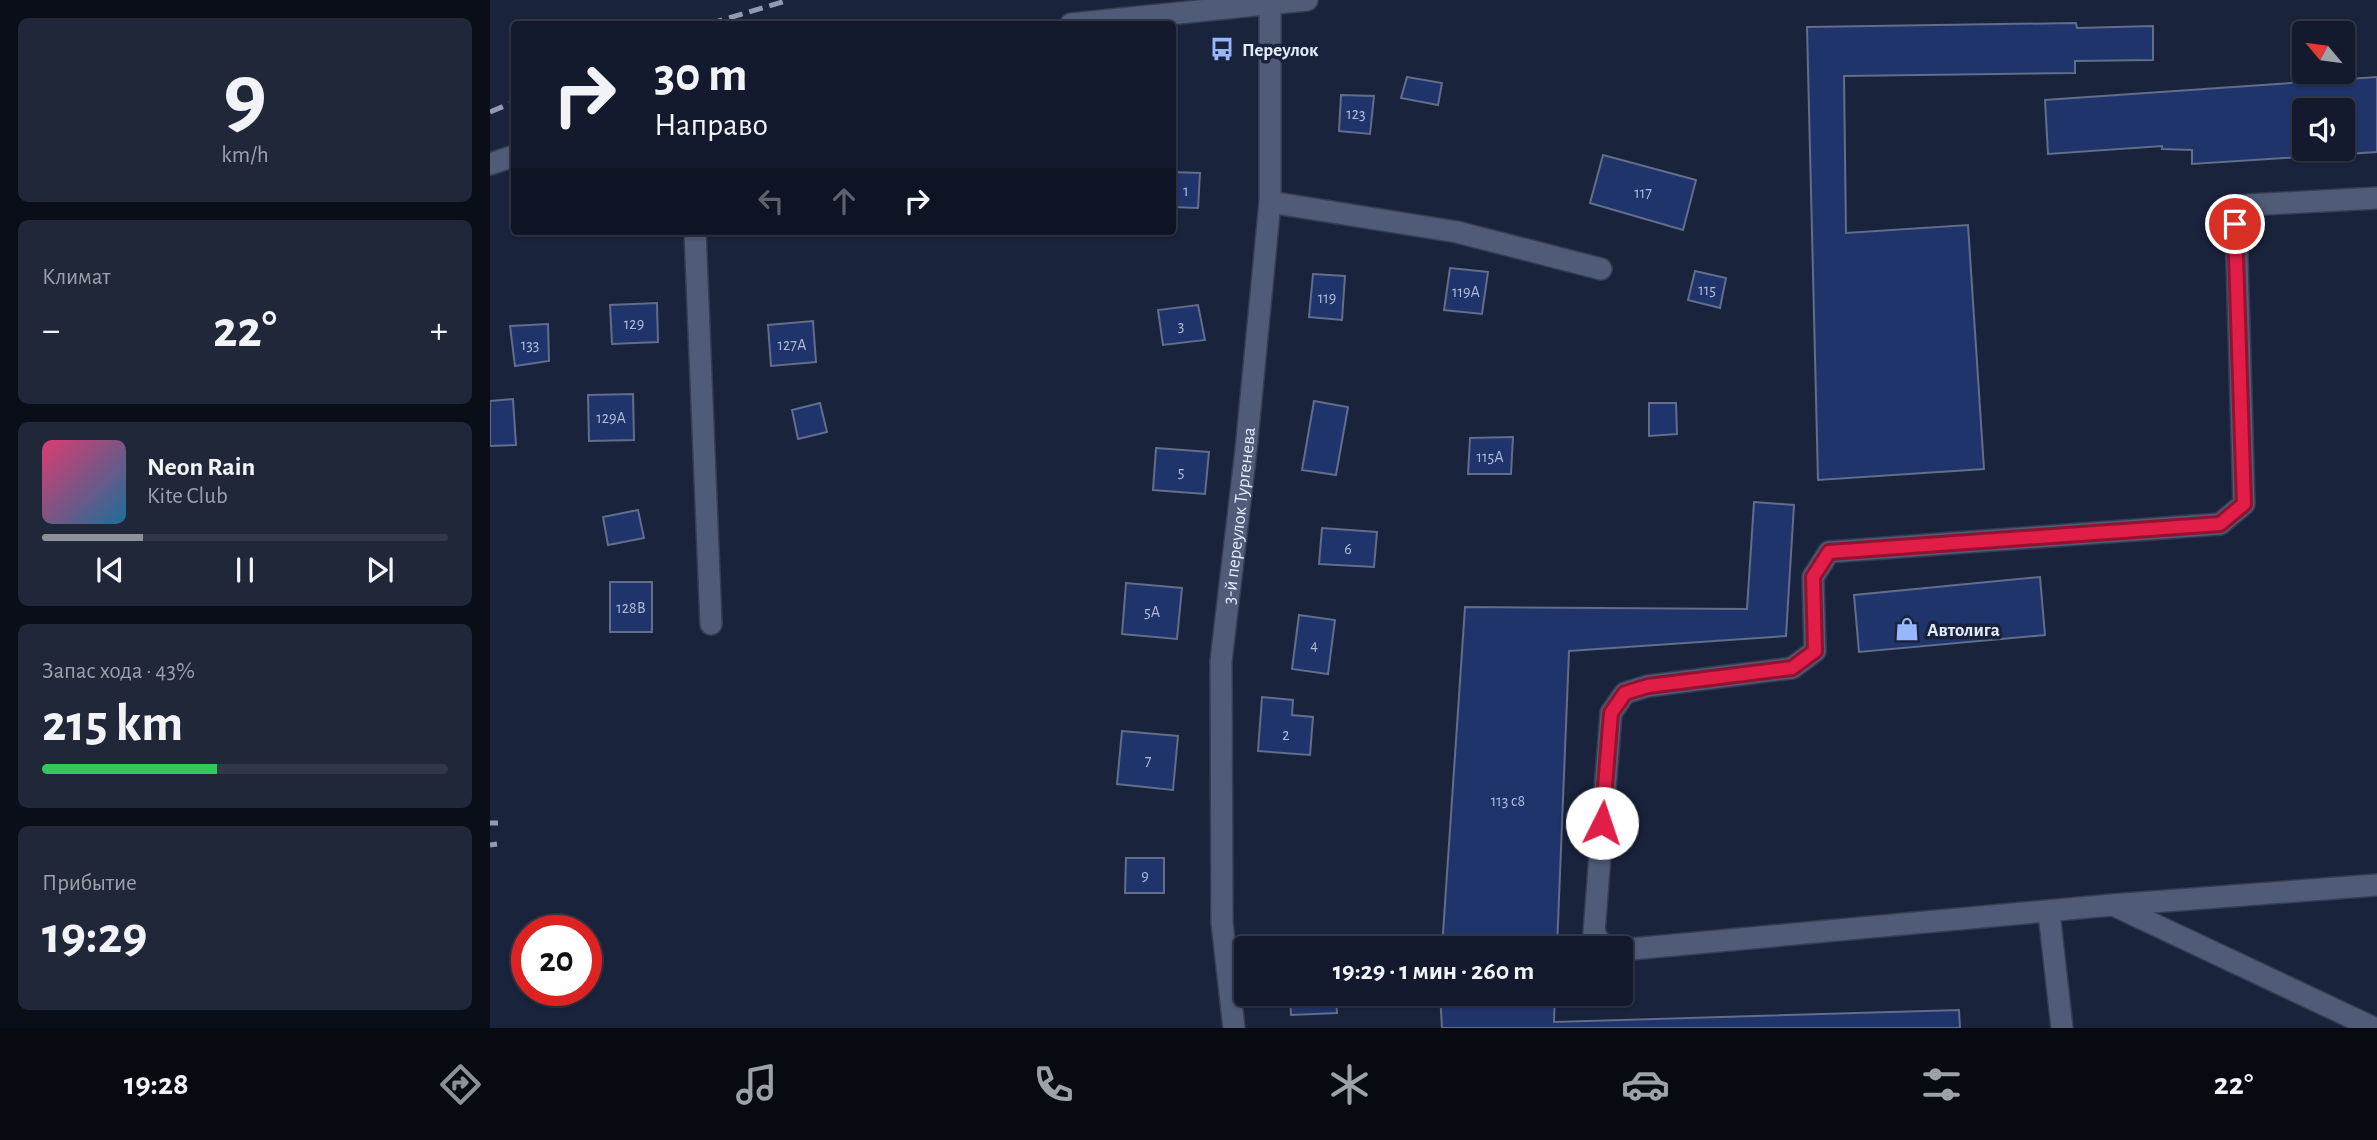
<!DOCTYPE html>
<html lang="ru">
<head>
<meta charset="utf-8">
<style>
	body { margin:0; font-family:"Alegreya Sans",sans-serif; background:#202739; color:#f1f3f6; height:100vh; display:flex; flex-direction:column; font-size:26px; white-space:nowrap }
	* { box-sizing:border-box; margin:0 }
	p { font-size:23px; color:#9da1aa }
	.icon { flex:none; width:38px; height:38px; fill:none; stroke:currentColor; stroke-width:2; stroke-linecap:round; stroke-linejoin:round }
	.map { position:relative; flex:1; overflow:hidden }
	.panel { display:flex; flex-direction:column; gap:18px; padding:18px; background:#0a0e19; width:490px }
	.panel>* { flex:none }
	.guide { position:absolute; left:21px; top:21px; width:665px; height:214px; border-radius:7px; box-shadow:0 2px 5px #0004,0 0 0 2px #323849; background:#131a2d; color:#f1f3f6; overflow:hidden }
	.needle { width:46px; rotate:299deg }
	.tools { position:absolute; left:1802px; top:21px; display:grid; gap:14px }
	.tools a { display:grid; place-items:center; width:63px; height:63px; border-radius:7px; background:#131a2d; box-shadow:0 2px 5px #0004,0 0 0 2px #323849; font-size:35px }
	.speed { position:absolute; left:21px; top:915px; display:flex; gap:14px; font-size:35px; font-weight:700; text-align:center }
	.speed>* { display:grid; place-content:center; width:91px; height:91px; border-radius:50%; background:#131a2d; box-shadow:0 2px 5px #0004,0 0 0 2px #323849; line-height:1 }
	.speed .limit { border:10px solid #d22; background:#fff; color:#111 }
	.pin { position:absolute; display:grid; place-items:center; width:60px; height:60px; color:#fff; margin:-30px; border:4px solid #fff; border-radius:50%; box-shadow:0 2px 7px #0007 }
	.me { position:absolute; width:77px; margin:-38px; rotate:4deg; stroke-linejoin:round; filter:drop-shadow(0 0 5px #0008) }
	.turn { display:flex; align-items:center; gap:24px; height:147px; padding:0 28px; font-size:32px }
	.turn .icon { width:91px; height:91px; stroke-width:2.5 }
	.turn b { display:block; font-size:49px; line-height:60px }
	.lanes { display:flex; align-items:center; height:66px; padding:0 28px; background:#0003; justify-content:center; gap:35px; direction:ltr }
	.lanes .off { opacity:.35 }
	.big { font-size:52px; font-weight:700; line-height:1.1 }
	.panel .tile { flex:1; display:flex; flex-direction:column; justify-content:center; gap:10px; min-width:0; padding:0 24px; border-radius:10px; background:#202739 }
	.panel .dial { align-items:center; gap:0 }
	.dial b { font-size:91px; line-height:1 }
	.song { display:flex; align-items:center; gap:21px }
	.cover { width:84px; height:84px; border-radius:10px; background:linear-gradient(135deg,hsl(340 70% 55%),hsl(200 70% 35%)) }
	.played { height:7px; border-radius:4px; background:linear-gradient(90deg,#8c9099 25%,#323849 25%) }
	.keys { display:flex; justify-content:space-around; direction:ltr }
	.heat { display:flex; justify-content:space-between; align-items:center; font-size:38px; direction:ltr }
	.charge { height:10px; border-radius:5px; background:linear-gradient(90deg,#34c759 43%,#323849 0) }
	.trip { position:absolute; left:744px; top:936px; width:399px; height:70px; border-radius:7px; background:#131a2d; box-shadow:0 2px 5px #0004,0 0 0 2px #323849; font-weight:700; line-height:70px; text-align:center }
	.tab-bar { display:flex; height:112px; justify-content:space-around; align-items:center; background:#080a12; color:#9da1aa }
	.tab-bar .icon { width:49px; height:49px }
	.tab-bar .active { color:#8c9099 }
	.tab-bar b { font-size:32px; color:#f1f3f6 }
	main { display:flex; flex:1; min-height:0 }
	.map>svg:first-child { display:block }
</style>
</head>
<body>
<main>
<section class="panel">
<div class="tile dial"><b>9</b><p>km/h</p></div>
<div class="tile"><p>Климат</p>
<div class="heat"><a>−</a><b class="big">22°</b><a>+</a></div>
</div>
<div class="tile">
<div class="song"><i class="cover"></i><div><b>Neon Rain</b><p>Kite Club</p></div></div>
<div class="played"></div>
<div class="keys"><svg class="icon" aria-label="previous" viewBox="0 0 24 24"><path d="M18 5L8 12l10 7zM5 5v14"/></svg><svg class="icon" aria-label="pause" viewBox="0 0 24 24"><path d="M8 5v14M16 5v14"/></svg><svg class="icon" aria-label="next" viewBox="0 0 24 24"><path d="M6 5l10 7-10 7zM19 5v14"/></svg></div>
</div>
<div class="tile"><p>Запас хода · 43%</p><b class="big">215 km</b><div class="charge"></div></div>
<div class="tile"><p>Прибытие</p><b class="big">19:29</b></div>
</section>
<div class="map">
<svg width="1887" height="1028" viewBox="0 0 1887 1028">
	<rect width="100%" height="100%" fill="#19233c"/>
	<!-- building -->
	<g fill="#20346c" stroke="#616d8a" stroke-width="2" fill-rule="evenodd">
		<path d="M1586 23 1587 28 1663 26V60L1585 61V73L1354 76 1356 233 1478 225 1494 469 1328 480 1317 27Z"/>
		<path d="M917 77 952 83 948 105 911 98Z"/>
		<path d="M1887 77V152L1702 164V150L1672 149V146L1558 154 1555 100ZM1815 110H1853V149H1815Z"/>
		<path d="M851 95 884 96 880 134 849 131Z"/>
		<path d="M1113 155 1206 180 1193 230 1100 203Z"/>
		<path d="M682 172 710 173 708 208 682 207Z"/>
		<path d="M960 268 998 272 992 314 954 310Z"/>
		<path d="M1205 271 1236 278 1230 308 1198 300Z"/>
		<path d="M823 274 855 276 852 320 819 317Z"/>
		<path d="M167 303 168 342 122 344 120 305Z"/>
		<path d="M708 305 715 340 673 345 668 310Z"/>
		<path d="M323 321 326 362 281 366 278 325Z"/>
		<path d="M58 324 59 361 25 366 20 326Z"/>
		<path d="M143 394 144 440 99 441 98 395Z"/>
		<path d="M23 399 26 445 0 446V401Z"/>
		<path d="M824 401 858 407 846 475 812 470Z"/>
		<path d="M330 403 337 432 308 439 302 410Z"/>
		<path d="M1159 403H1186L1187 434 1159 436Z"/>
		<path d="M1023 437 1021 474H978L980 438Z"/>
		<path d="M666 448 719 452 715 494 663 490Z"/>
		<path d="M1264 502 1304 505 1296 636 1079 651 1067 948H952L975 607 1257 609Z"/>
		<path d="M148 510 154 538 118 545 113 517Z"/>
		<path d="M832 528 887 532 884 567 829 564Z"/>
		<path d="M1550 577 1555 635 1369 652 1364 595Z"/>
		<rect x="120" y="582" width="42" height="50"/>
		<path d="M636 583 692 588 687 639 632 634Z"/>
		<path d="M809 615 845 620 838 674 802 669Z"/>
		<path d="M772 697 803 700 802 715 823 717 820 755 768 751Z"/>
		<path d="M632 731 688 736 683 790 627 784Z"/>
		<path d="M636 858H674V893H635Z"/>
		<path d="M800 994H846L847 1013 801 1015Z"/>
		<path d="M950 994H1065L1064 1022 1469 1010 1470 1028H952Z"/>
	</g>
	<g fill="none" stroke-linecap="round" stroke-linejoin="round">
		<!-- minor casing -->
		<g stroke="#363d52" stroke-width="24">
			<g id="minor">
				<path d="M581 24 817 0"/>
				<path d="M0 164 24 156"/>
				<path d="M780 202 967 232 1111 269"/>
				<path d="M205 231 221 624"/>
				<path d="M1623 905 1884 1028"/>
				<path d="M1559 913 1572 1028"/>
				<path d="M1125 948 1112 945 1104 933 1121 713 1135 693 1158 686 1302 668 1325 651 1323 577 1339 552 1730 524 1754 504 1746 224 1758 205 1887 198"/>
				<path d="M1130 950 1622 905 1887 885"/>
				<path id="s1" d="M744 1028 732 923 731 661 756 450 780 202V4"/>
			</g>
		</g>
		<!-- minor -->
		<use href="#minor" stroke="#4f5b77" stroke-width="21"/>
		<!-- rail -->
		<g stroke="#919aae" stroke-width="5" stroke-dasharray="14 7" stroke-linecap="butt">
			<path d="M219 24 299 0"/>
			<path d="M0 112 24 102"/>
			<path d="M0 823H8"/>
			<path d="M0 845 7 844"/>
		</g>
	</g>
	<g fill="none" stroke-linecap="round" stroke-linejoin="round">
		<!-- route casing -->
		<g stroke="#92132f" stroke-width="18">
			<path id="route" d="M1112 823 1121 713 1135 693 1158 686 1302 668 1325 651 1323 577 1339 552 1730 524 1754 504 1745 224"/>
		</g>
		<!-- route -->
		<use href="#route" stroke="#e11d48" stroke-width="12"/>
	</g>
	<!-- icons -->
	<defs>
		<g id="bus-bare" transform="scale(1.89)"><path d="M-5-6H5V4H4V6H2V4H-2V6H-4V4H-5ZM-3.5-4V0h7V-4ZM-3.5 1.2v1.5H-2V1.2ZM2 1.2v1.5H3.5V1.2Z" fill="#97b6fd" stroke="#19233c" stroke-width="2.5" paint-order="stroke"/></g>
		<g id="shop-bare" transform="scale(1.89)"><path d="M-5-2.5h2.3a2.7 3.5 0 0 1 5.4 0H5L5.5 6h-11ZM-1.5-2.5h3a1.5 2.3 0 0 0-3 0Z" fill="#97b6fd" stroke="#19233c" stroke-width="2.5" paint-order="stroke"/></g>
	</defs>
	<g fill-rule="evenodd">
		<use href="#bus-bare" x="732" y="49"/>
		<use href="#shop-bare" x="1417" y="629"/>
	</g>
	<g text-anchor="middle" stroke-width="7" stroke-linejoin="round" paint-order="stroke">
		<!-- number labels -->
		<g font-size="16" fill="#b2bcd7">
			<text x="866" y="119">123</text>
			<text x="696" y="196">1</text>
			<text x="1153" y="198">117</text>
			<text x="1217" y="295">115</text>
			<text x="976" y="297">119А</text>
			<text x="837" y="303">119</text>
			<text x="144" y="329">129</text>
			<text x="691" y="331">3</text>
			<text x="40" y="350">133</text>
			<text x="302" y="350">127А</text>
			<text x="121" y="423">129А</text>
			<text x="1000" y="462">115А</text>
			<text x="691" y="477">5</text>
			<text x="858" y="554">6</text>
			<text x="141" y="613">128В</text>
			<text x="662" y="617">5А</text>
			<text x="824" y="650">4</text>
			<text x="796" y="740">2</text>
			<text x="658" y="766">7</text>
			<text x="1018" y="806">113 с8</text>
			<text x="655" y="881">9</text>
		</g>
		<!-- poi labels -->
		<g font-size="19" font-weight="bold" fill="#e3eafb" stroke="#19233c" text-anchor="start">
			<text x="752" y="56">Переулок</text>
			<text x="1437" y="636">Автолига</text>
		</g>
		<!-- street labels -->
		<g font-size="19" fill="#e3eafb" stroke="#19233c">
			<text dy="7" stroke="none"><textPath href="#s1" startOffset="514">3-й переулок Тургенева</textPath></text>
		</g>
	</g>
</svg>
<div class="tools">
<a><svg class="needle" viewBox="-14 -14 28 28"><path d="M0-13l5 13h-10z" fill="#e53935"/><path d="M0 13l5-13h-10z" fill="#9da1aa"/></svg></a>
<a><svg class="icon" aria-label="sound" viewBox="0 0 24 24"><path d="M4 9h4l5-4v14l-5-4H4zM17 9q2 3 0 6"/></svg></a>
</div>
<div class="speed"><div class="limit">20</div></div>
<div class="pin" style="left:1745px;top:224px;background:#d93025"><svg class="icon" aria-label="arrive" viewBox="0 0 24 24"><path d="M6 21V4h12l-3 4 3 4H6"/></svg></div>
<svg class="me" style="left:1112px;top:823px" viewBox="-20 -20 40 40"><circle r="19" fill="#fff"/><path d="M0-13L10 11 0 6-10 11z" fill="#e11d48"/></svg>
<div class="trip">19:29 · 1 мин · 260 m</div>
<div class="guide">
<div class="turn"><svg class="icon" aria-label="right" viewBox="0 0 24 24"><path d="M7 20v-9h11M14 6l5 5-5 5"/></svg><div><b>30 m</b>Направо</div></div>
<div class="lanes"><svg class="icon off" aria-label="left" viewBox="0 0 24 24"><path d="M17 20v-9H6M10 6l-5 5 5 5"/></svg><svg class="icon off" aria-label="ahead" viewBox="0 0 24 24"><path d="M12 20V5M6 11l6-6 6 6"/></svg><svg class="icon" aria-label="right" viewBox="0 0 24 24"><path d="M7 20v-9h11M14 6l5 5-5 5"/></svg></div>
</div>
</div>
</main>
<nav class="tab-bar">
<b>19:28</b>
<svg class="icon active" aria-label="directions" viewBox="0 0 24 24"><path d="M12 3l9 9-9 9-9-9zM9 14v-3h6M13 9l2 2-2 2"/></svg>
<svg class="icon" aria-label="music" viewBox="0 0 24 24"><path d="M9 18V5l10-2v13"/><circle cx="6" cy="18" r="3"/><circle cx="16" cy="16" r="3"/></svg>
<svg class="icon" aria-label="phone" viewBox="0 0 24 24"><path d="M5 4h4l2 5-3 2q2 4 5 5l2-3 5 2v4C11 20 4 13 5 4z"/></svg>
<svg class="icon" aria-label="climate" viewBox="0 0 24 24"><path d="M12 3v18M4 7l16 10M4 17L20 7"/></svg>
<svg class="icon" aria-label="car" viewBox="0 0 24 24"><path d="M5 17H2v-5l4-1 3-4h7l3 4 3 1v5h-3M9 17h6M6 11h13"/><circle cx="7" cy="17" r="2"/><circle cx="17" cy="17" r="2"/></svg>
<svg class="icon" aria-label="filters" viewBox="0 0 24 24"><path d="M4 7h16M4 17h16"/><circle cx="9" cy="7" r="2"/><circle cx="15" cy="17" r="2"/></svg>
<b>22°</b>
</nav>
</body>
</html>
